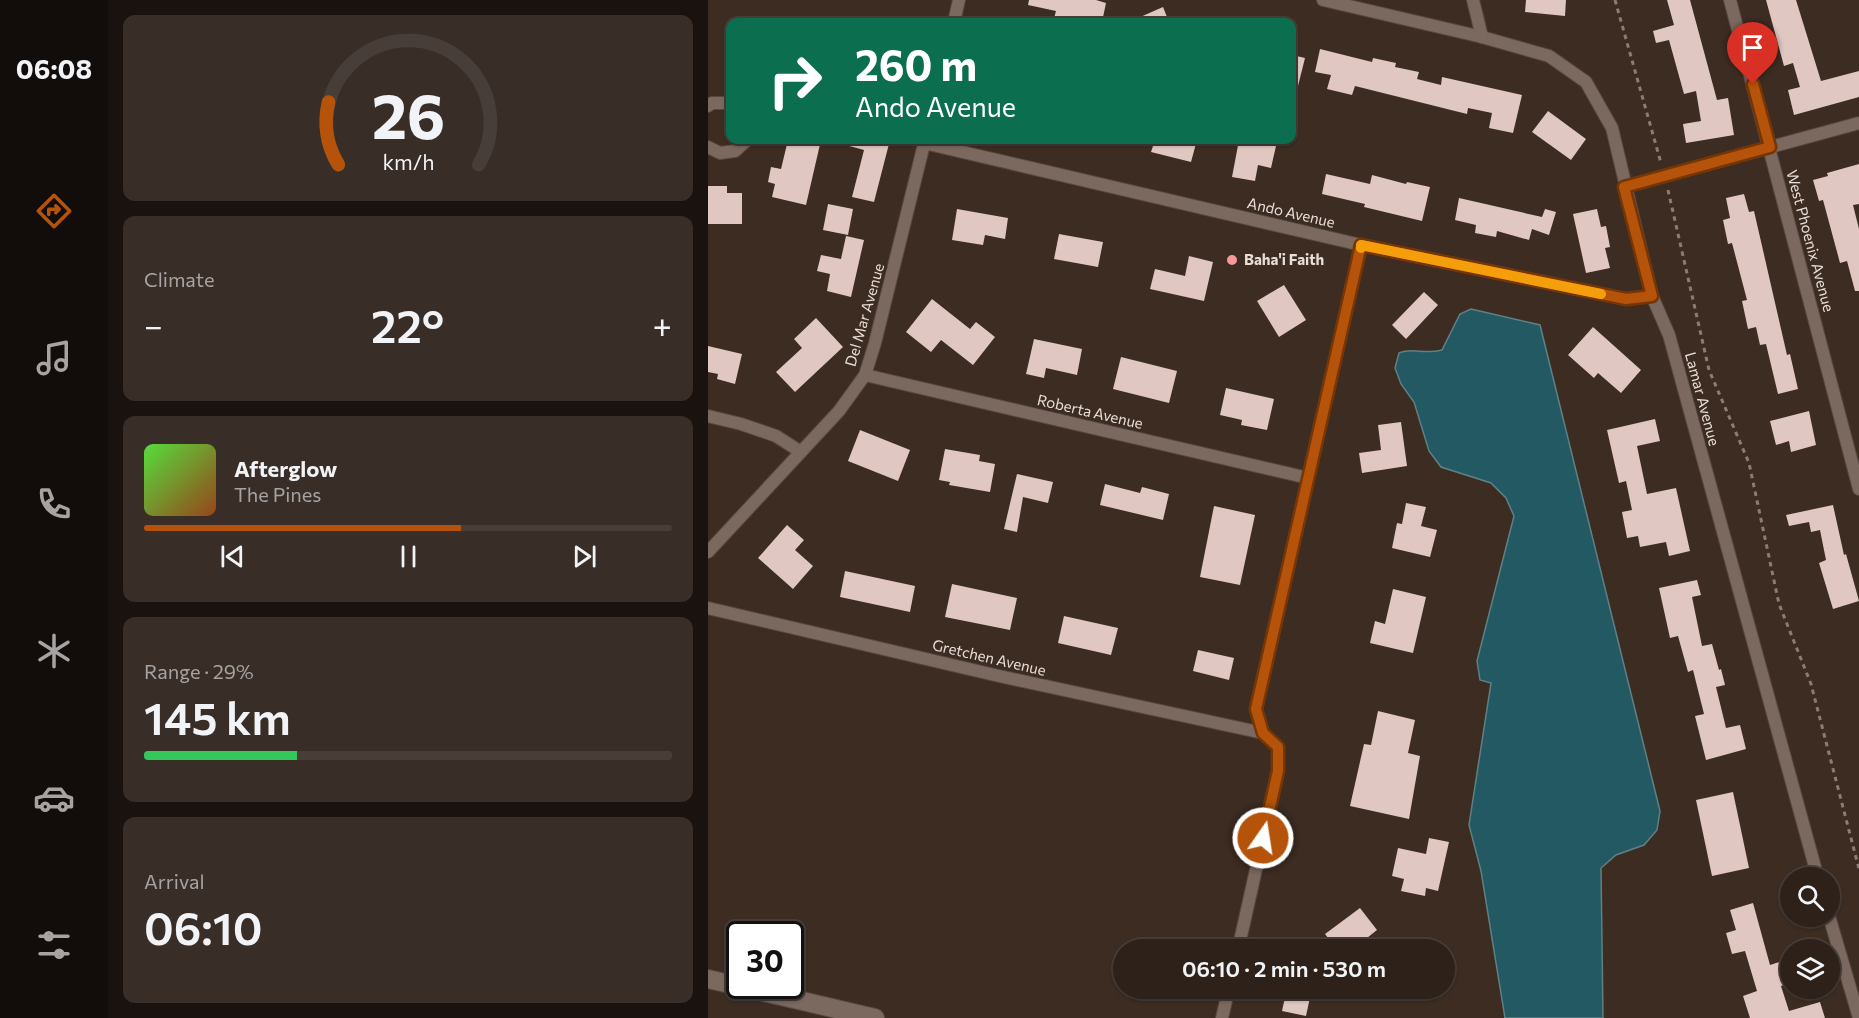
<!DOCTYPE html>
<html lang="en">
<head>
<meta charset="utf-8">
<style>
	body { margin:0; font-family:Commissioner,sans-serif; background:#392e27; color:#f1f3f6; height:100vh; display:flex; flex-direction:column; font-size:22px; white-space:nowrap }
	* { box-sizing:border-box; margin:0 }
	p { font-size:20px; color:#a7a3a2 }
	.icon { flex:none; width:33px; height:33px; fill:none; stroke:currentColor; stroke-width:2; stroke-linecap:round; stroke-linejoin:round }
	.map { position:relative; flex:1; overflow:hidden }
	.details { display:flex; flex-direction:column; gap:15px; padding:15px; background:#19120e; width:600px }
	.details>* { flex:none }
	.hud { position:absolute; left:18px; top:18px; width:570px; height:126px; border-radius:12px; box-shadow:0 2px 4px #0004,0 0 0 2px #483e39; background:#0b6e4f; color:#fff; overflow:hidden }
	.controls { position:absolute; left:1072px; top:867px; display:grid; gap:12px }
	.controls a { display:grid; place-items:center; width:60px; height:60px; border-radius:50%; background:#2d211a; box-shadow:0 2px 4px #0004,0 0 0 2px #483e39; font-size:30px }
	.speed { position:absolute; left:18px; top:921px; display:flex; gap:12px; font-size:30px; font-weight:700; text-align:center }
	.speed>* { display:grid; place-content:center; width:78px; height:78px; border-radius:50%; background:#2d211a; box-shadow:0 2px 4px #0004,0 0 0 2px #483e39; line-height:1 }
	.speed .limit { border:3px solid #111; border-radius:9px; background:#fff; color:#111 }
	.pin { position:absolute; display:grid; place-items:center; width:51px; height:51px; color:#fff; margin:-62px -26px; border-radius:50% 50% 50% 0; rotate:-45deg; box-shadow:0 0 6px #0007 }
	.pin .icon { rotate:45deg }
	.me { position:absolute; width:66px; margin:-33px; rotate:13deg; stroke-linejoin:round; filter:drop-shadow(0 0 4px #0008) }
	.turn { display:flex; align-items:center; gap:21px; height:126px; padding:0 30px; font-size:27px }
	.turn .icon { width:78px; height:78px; stroke-width:2.5 }
	.turn b { display:block; font-size:42px; line-height:51px }
	.big { font-size:45px; font-weight:600; line-height:1.1 }
	.details .widget { flex:1; display:flex; flex-direction:column; justify-content:center; gap:9px; min-width:0; padding:0 21px; border-radius:12px; background:#392e27 }
	.details .dial { align-items:center; gap:0 }
	.dial svg { height:156px; overflow:visible; fill:none; stroke:#483e39; stroke-width:7; stroke-linecap:round; text-anchor:middle }
	.dial text { fill:#f1f3f6; stroke:none }
	.song { display:flex; align-items:center; gap:18px }
	.cover { width:72px; height:72px; border-radius:9px; background:linear-gradient(135deg,hsl(110 70% 55%),hsl(20 70% 35%)) }
	.played { height:6px; border-radius:3px; background:linear-gradient(90deg,#b45309 60%,#483e39 60%) }
	.keys { display:flex; justify-content:space-around; direction:ltr }
	.heat { display:flex; justify-content:space-between; align-items:center; font-size:33px; direction:ltr }
	.charge { height:9px; border-radius:4px; background:linear-gradient(90deg,#34c759 29%,#483e39 0) }
	.trip { position:absolute; left:405px; top:939px; width:342px; height:60px; border-radius:30px; background:#2d211a; box-shadow:0 2px 4px #0004,0 0 0 2px #483e39; font-weight:600; line-height:60px; text-align:center }
	main { display:flex; flex:1; min-height:0 }
	.dock { display:flex; flex-direction:column; width:108px; justify-content:space-around; align-items:center; background:#120d0a; color:#a7a3a2 }
	.dock .icon { width:42px; height:42px }
	.dock .current { color:#b45309 }
	.dock b { font-size:27px; color:#f1f3f6 }
	.map>svg:first-child { display:block }
</style>
</head>
<body>
<main>
<nav class="dock">
<b>06:08</b>
<svg class="icon current" aria-label="directions" viewBox="0 0 24 24"><path d="M12 3l9 9-9 9-9-9zM9 14v-3h6M13 9l2 2-2 2"/></svg>
<svg class="icon" aria-label="music" viewBox="0 0 24 24"><path d="M9 18V5l10-2v13"/><circle cx="6" cy="18" r="3"/><circle cx="16" cy="16" r="3"/></svg>
<svg class="icon" aria-label="phone" viewBox="0 0 24 24"><path d="M5 4h4l2 5-3 2q2 4 5 5l2-3 5 2v4C11 20 4 13 5 4z"/></svg>
<svg class="icon" aria-label="climate" viewBox="0 0 24 24"><path d="M12 3v18M4 7l16 10M4 17L20 7"/></svg>
<svg class="icon" aria-label="car" viewBox="0 0 24 24"><path d="M5 17H2v-5l4-1 3-4h7l3 4 3 1v5h-3M9 17h6M6 11h13"/><circle cx="7" cy="17" r="2"/><circle cx="17" cy="17" r="2"/></svg>
<svg class="icon" aria-label="filters" viewBox="0 0 24 24"><path d="M4 7h16M4 17h16"/><circle cx="9" cy="7" r="2"/><circle cx="15" cy="17" r="2"/></svg>
</nav>
<section class="details">
<div class="widget dial"><svg viewBox="0 0 100 80">
<path d="M14 69A42 42 0 1 1 86 69"/>
<path d="M14 69A42 42 0 0 1 9 37" stroke="#b45309"/>
<text x="50" y="56" font-size="32" font-weight="700">26</text>
<text x="50" y="72" font-size="11">km/h</text>
</svg></div>
<div class="widget"><p>Climate</p>
<div class="heat"><a>−</a><b class="big">22°</b><a>+</a></div>
</div>
<div class="widget">
<div class="song"><i class="cover"></i><div><b>Afterglow</b><p>The Pines</p></div></div>
<div class="played"></div>
<div class="keys"><svg class="icon" aria-label="previous" viewBox="0 0 24 24"><path d="M18 5L8 12l10 7zM5 5v14"/></svg><svg class="icon" aria-label="pause" viewBox="0 0 24 24"><path d="M8 5v14M16 5v14"/></svg><svg class="icon" aria-label="next" viewBox="0 0 24 24"><path d="M6 5l10 7-10 7zM19 5v14"/></svg></div>
</div>
<div class="widget"><p>Range · 29%</p><b class="big">145 km</b><div class="charge"></div></div>
<div class="widget"><p>Arrival</p><b class="big">06:10</b></div>
</section>
<div class="map">
<svg width="1151" height="1018" viewBox="0 0 1151 1018">
	<rect width="100%" height="100%" fill="#3c2c22"/>
	<!-- water -->
	<path fill="#235962" stroke="#5e8185" stroke-width="1.5" d="M763 309 832 325 952 811 949 830 936 845 908 855 893 868 895 1018H797L773 871 761 825 783 683 772 680 769 661 806 516 798 498 783 483 733 467 721 451 706 402 693 384 687 368 691 353C706 347 716 355 734 350L752 314Z"/>
	<!-- building -->
	<g fill="#e0c7c2">
		<path d="M321 0H388L398 3 394 22H345L348 11 320 5Z"/>
		<path d="M818 0H858L857 16 817 12Z"/>
		<path d="M959 0H982L1009 100 1020 98 1026 135 978 143 975 124 993 121 988 91 976 94 961 40 948 43 945 31 966 25Z"/>
		<path d="M1058 0H1088L1113 81 1151 71V97L1086 115 1080 90 1092 87 1085 63 1076 66Z"/>
		<path d="M455 7 461 22H421Z"/>
		<path d="M612 49 664 62 665 58 688 63 687 67 711 72 709 79 733 85 734 77 814 95 805 133 781 128 784 113 760 108 759 114 647 86 644 95 619 89 623 75 607 72Z"/>
		<path d="M584 55 597 58 588 94H584Z"/>
		<path d="M840 111 878 139 863 160 824 132Z"/>
		<path d="M80 140H113L98 205 64 197 67 184 60 182 63 167 73 169Z"/>
		<path d="M134 140H182L166 202 144 197 156 150 134 144Z"/>
		<path d="M447 140H489L483 162 443 152Z"/>
		<path d="M531 140 568 146 563 168 550 165 547 181 524 177Z"/>
		<path d="M1151 164V204L1145 205 1151 229V291H1147L1139 261 1132 263 1115 200 1111 201 1105 180 1120 176 1119 173Z"/>
		<path d="M618 174 662 184 664 175 698 184 699 182 722 187 714 221 656 207 657 204 614 194Z"/>
		<path d="M0 186H19V193H34V224H0Z"/>
		<path d="M1036 194 1041 212 1046 211 1079 355 1082 354 1090 389 1070 394 1058 344 1052 345 1048 327 1040 329 1034 301 1039 300 1024 243 1020 244 1015 220 1022 218 1018 198Z"/>
		<path d="M751 198 834 217 837 209 848 212 841 235 824 229 821 240 789 231 788 237 767 233 768 225 747 220Z"/>
		<path d="M120 204 145 209 140 235 115 230Z"/>
		<path d="M249 209 300 218 297 239 277 235 275 245 244 240Z"/>
		<path d="M889 209 893 227 898 226 902 247 897 248 902 268 878 273 865 214Z"/>
		<path d="M351 234 395 242 390 267 346 259Z"/>
		<path d="M138 236 156 240 143 297 119 291 122 274 109 271 113 255 133 259Z"/>
		<path d="M481 256 505 262 496 301 442 289 447 269 477 276Z"/>
		<path d="M576 285 598 320 571 337 549 301Z"/>
		<path d="M716 292 730 305 698 339 684 325Z"/>
		<path d="M224 299 262 329 268 322 287 337 265 365 233 340 223 352 198 332Z"/>
		<path d="M108 318 135 347 87 392 68 372 94 348 86 339Z"/>
		<path d="M885 327 933 370 913 393 890 373 886 378 860 355Z"/>
		<path d="M326 339 374 349 369 375 338 368 336 378 318 374Z"/>
		<path d="M0 346 34 354 27 384 9 379 10 374 0 372Z"/>
		<path d="M413 357 469 371 461 403 405 389Z"/>
		<path d="M518 388 566 399 559 430 533 425 534 420 512 415Z"/>
		<path d="M1101 411 1108 445 1083 452 1081 441 1068 445 1062 421Z"/>
		<path d="M947 419 952 441 929 446 939 494 968 488 982 551 961 556 958 542 932 547 930 536 919 538 914 512 924 510 918 481 911 483 899 430Z"/>
		<path d="M693 422 699 466 654 473 651 453 673 450 670 425Z"/>
		<path d="M152 430 202 450 190 481 140 461Z"/>
		<path d="M237 449 272 455 271 461 287 464 282 492 241 485 242 482 231 480Z"/>
		<path d="M309 474 345 482 340 503 315 497 309 532 296 529Z"/>
		<path d="M397 484 432 493 434 487 461 494 455 520 392 505Z"/>
		<path d="M698 503 718 507 713 526 729 530 722 557 684 548 689 523 694 524Z"/>
		<path d="M1125 505 1136 555 1138 554 1151 601 1125 609 1111 563 1118 560 1112 530 1103 532 1101 522 1081 526 1078 515Z"/>
		<path d="M506 506 547 515 532 585 492 577Z"/>
		<path d="M79 525 96 540 87 550 105 566 85 589 50 558Z"/>
		<path d="M137 571 207 586 202 612 132 597Z"/>
		<path d="M989 580 993 595 984 597 994 646 1004 644 1011 670 1013 669 1017 685 1008 687 1018 728 1032 725 1038 749 998 760 987 716 996 714 985 670 980 672 970 636 962 638 951 588Z"/>
		<path d="M244 584 309 598 302 630 237 617Z"/>
		<path d="M685 589 718 597 705 653 662 643 667 621 677 624Z"/>
		<path d="M356 616 410 628 403 655 350 643Z"/>
		<path d="M490 650 526 658 521 680 485 671Z"/>
		<path d="M670 711 707 720 700 753 712 756 701 819 642 806 656 744 663 745Z"/>
		<path d="M1025 792 1041 868 1004 876 988 800Z"/>
		<path d="M721 838 741 842 730 891 718 888 717 896 693 891 696 879 684 876 690 848 718 854Z"/>
		<path d="M1045 903 1062 965 1083 958V983L1073 986 1081 1011 1112 1002 1117 1018H1042L1035 996 1049 991 1037 951 1024 954 1018 933 1028 930 1022 910Z"/>
		<path d="M652 908 669 930 644 950H629L617 934Z"/>
		<path d="M579 988H604L598 1016 574 1011Z"/>
	</g>
	<g fill="none" stroke-linecap="round" stroke-linejoin="round">
		<!-- street casing -->
		<g stroke="#564840" stroke-width="14">
			<g id="street">
				<path d="M615 0 774 37 841 56 878 82 904 128 944 296 961 335 1110 878"/>
				<path d="M765 0 774 37"/>
				<path d="M1022 0 1151 489"/>
				<path d="M246 22 251 0"/>
				<path d="M0 106 4 103H22"/>
				<path d="M216 143 653 245 918 299 944 296"/>
				<path d="M0 147 12 153 27 151 39 140"/>
				<path d="M916 187 1151 123"/>
				<path d="M157 375 600 478"/>
				<path d="M0 416 33 424 68 436 93 452"/>
				<path d="M0 552 131 411 157 375 167 343 217 140"/>
				<path d="M0 608 291 676 555 733"/>
				<path d="M1121 916 1151 1018"/>
				<path d="M530 950 570 771V747L555 733 548 709 653 245"/>
				<path d="M514 1018 521 988"/>
			</g>
		</g>
		<!-- secondary casing -->
		<g stroke="#564840" stroke-width="20">
			<path id="secondary" d="M0 979 167 1018"/>
		</g>
		<!-- path -->
		<g stroke="#8b7d75" stroke-width="3" stroke-dasharray="4.5 4.5" stroke-linecap="butt">
			<path d="M907 0 953 163"/>
			<path d="M960 190 1001 370 1041 463 1071 604 1103 684 1151 869"/>
		</g>
		<!-- street -->
		<use href="#street" stroke="#7b685e" stroke-width="12"/>
		<!-- secondary -->
		<use href="#secondary" stroke="#7b685e" stroke-width="18"/>
	</g>
	<g fill="none" stroke-linecap="round" stroke-linejoin="round">
		<!-- route casing -->
		<g stroke="#753606" stroke-width="15">
			<path id="route" d="M555 838 570 771V747L555 733 548 709 653 245 918 299 944 296 916 187 1062 147 1045 84"/>
		</g>
		<!-- route -->
		<use href="#route" stroke="#b45309" stroke-width="10"/>
		<!-- slow -->
		<path stroke="#f59e0b" stroke-width="10" d="M653 248V245L893 294"/>
	</g>
	<!-- markers -->
	<circle fill="#f59b97" stroke="#3c2c22" stroke-width="2" cx="524" cy="260" r="6"/>
	<g text-anchor="middle" stroke-width="6" stroke-linejoin="round" paint-order="stroke">
		<!-- street labels -->
		<g font-size="15" fill="#e8ddd7" stroke="#3c2c22">
			<text transform="translate(583 213) rotate(13)" y="5">Ando Avenue</text>
			<text transform="translate(1102 241) rotate(75)" y="5">West Phoenix Avenue</text>
			<text transform="translate(157 315) rotate(-74)" y="5">Del Mar Avenue</text>
			<text transform="translate(994 399) rotate(75)" y="5">Lamar Avenue</text>
			<text transform="translate(382 412) rotate(13)" y="5">Roberta Avenue</text>
			<text transform="translate(281 658) rotate(13)" y="5">Gretchen Avenue</text>
		</g>
		<!-- poi labels -->
		<g font-size="15" font-weight="bold" fill="#e8ddd7" stroke="#3c2c22" text-anchor="start">
			<text x="536" y="265">Baha'i Faith</text>
		</g>
	</g>
</svg>
<div class="controls">
<a><svg class="icon" aria-label="search" viewBox="0 0 24 24"><circle cx="10" cy="10" r="6"/><path d="M15 15l6 6"/></svg></a>
<a><svg class="icon" aria-label="layers" viewBox="0 0 24 24"><path d="M12 4l9 5-9 5-9-5zM3 14l9 5 9-5"/></svg></a>
</div>
<div class="speed"><div class="limit">30</div></div>
<div class="pin" style="left:1045px;top:84px;background:#d93025"><svg class="icon" aria-label="arrive" viewBox="0 0 24 24"><path d="M6 21V4h12l-3 4 3 4H6"/></svg></div>
<svg class="me" style="left:555px;top:838px" viewBox="-20 -20 40 40"><circle r="17" fill="#b45309" stroke="#fff" stroke-width="3"/><path d="M0-11L8 9 0 5-8 9z" fill="#fff"/></svg>
<div class="trip">06:10 · 2 min · 530 m</div>
<div class="hud">
<div class="turn"><svg class="icon" aria-label="right" viewBox="0 0 24 24"><path d="M7 20v-9h11M14 6l5 5-5 5"/></svg><div><b>260 m</b>Ando Avenue</div></div>
</div>
</div>
</main>
</body>
</html>
